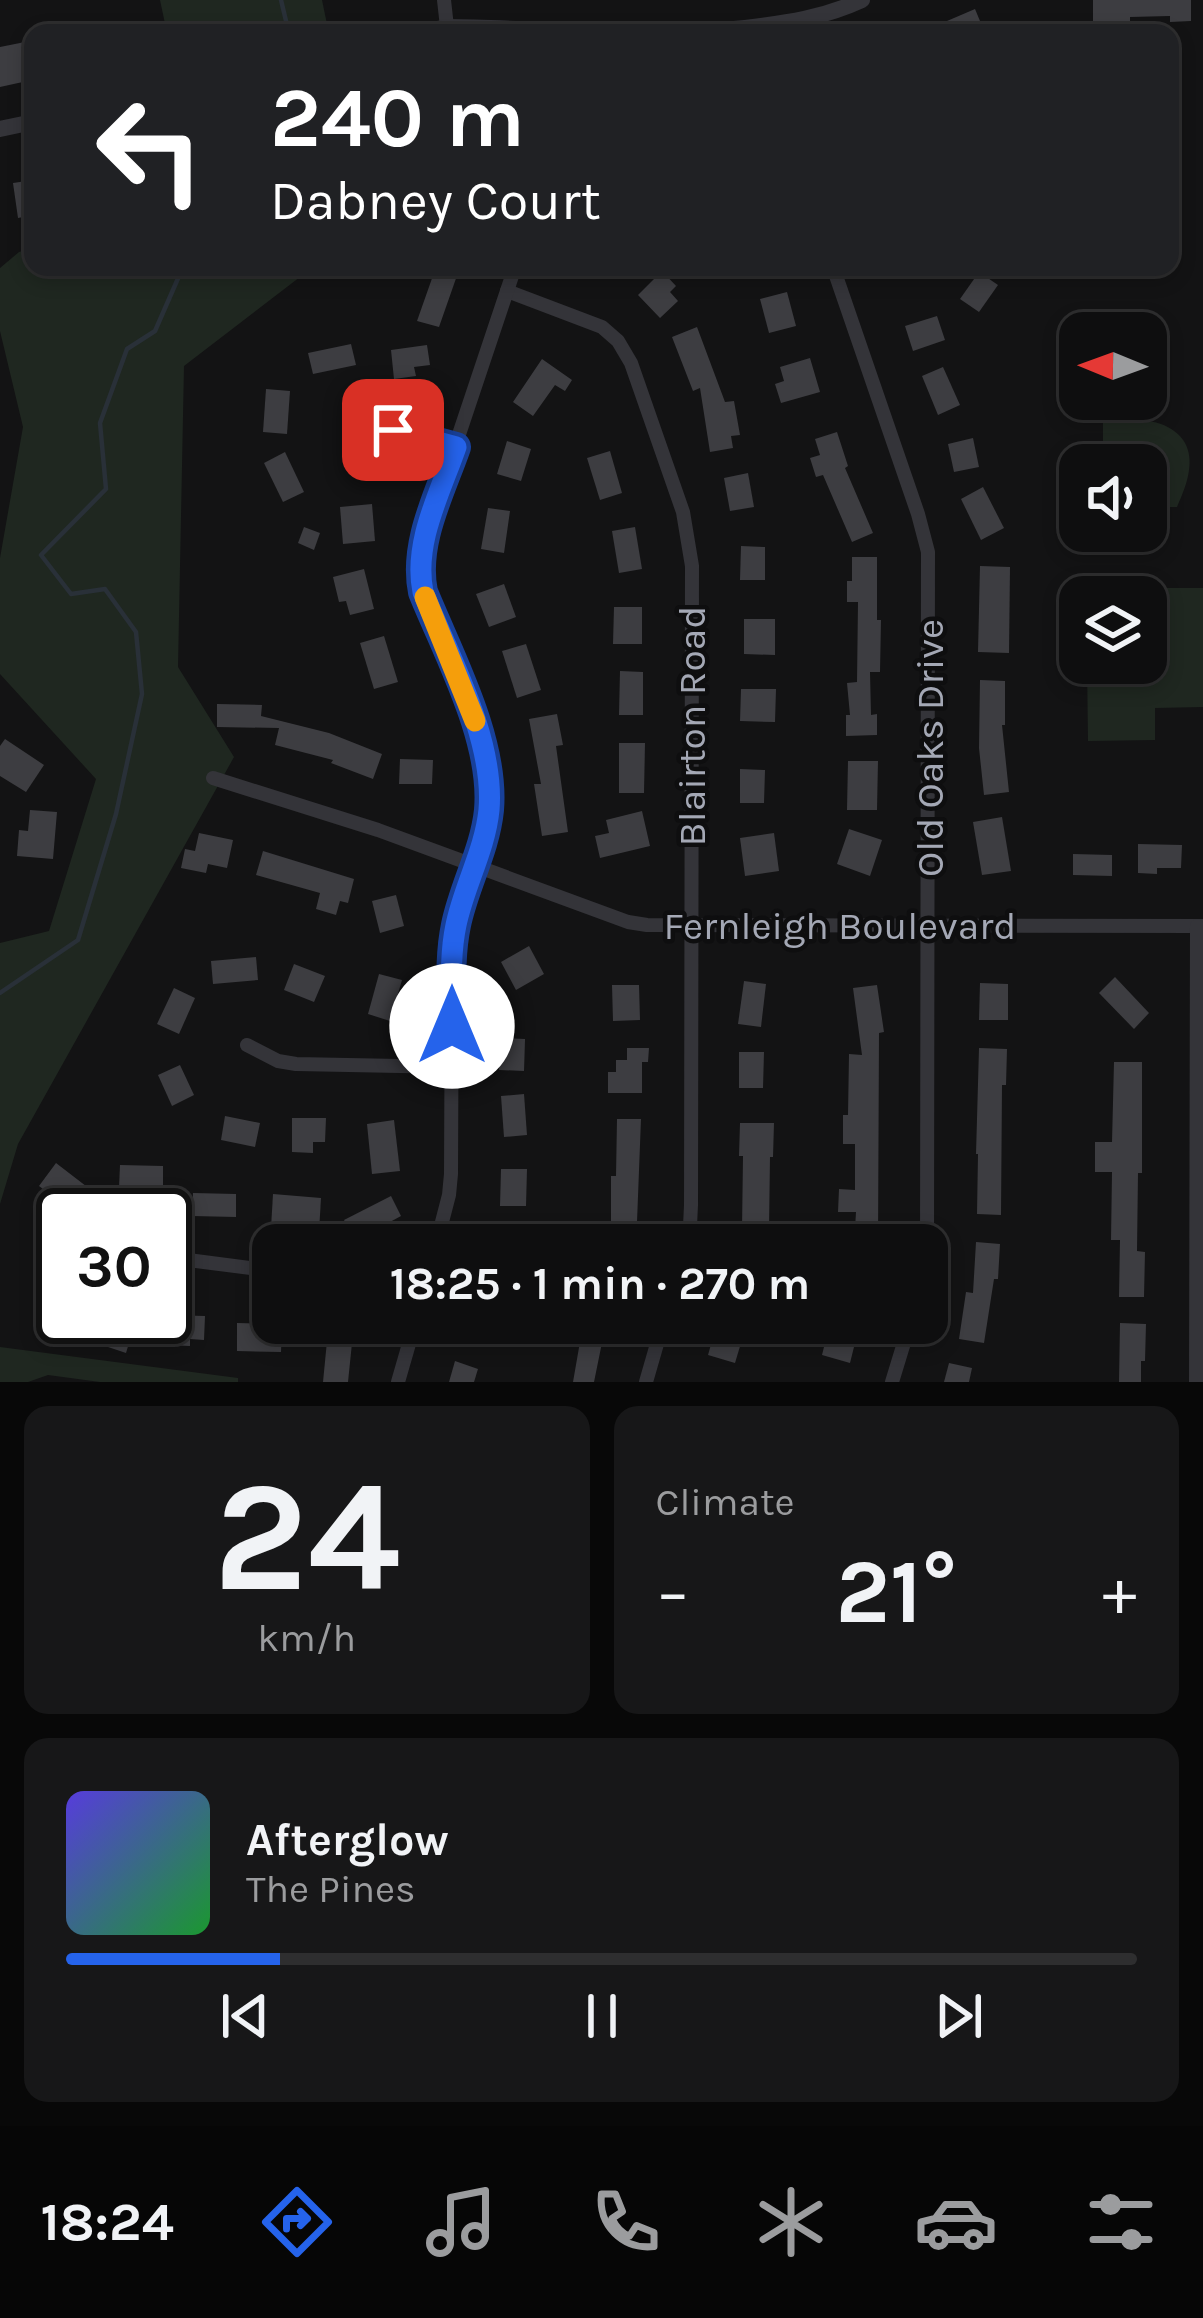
<!DOCTYPE html>
<html lang="en">
<head>
<meta charset="utf-8">
<style>
	body { margin:0; font-family:Karla,sans-serif; background:#171718; color:#f1f3f6; height:100vh; display:flex; flex-direction:column; font-size:45px; white-space:nowrap }
	* { box-sizing:border-box; margin:0 }
	p { font-size:39px; color:#9b9c9e }
	.icon { flex:none; width:66px; height:66px; fill:none; stroke:currentColor; stroke-width:2; stroke-linecap:round; stroke-linejoin:round }
	.map { position:relative; height:1382px; overflow:hidden }
	.details { display:flex; flex-direction:column; gap:24px; padding:24px; background:#080808; flex:1 }
	.details>* { flex:none }
	.top-card { position:absolute; left:24px; top:24px; width:1155px; height:252px; border-radius:24px; box-shadow:0 6px 18px #0003,0 0 0 3px #2e2e2f; background:#202124; color:#fff; overflow:hidden }
	.needle { width:78px; rotate:271deg }
	.buttons { position:absolute; left:1059px; top:312px; display:grid; gap:24px }
	.buttons a { display:grid; place-items:center; width:108px; height:108px; border-radius:24px; background:#0e0e0f; box-shadow:0 6px 18px #0003,0 0 0 3px #2e2e2f; font-size:60px }
	.speed { position:absolute; left:36px; top:1188px; display:flex; gap:24px; font-size:60px; font-weight:700; text-align:center }
	.speed>* { display:grid; place-content:center; width:156px; height:156px; border-radius:50%; background:#0e0e0f; box-shadow:0 6px 18px #0003,0 0 0 3px #2e2e2f; line-height:1 }
	.speed .limit { border:6px solid #111; border-radius:18px; background:#fff; color:#111 }
	.pin { position:absolute; display:grid; place-items:center; width:102px; height:102px; color:#fff; margin:-51px; border-radius:24px; box-shadow:0 6px 18px #0006 }
	.me { position:absolute; width:132px; margin:-66px; rotate:0deg; stroke-linejoin:round; filter:drop-shadow(0 0 9px #0008) }
	.turn { display:flex; align-items:center; gap:42px; height:252px; padding:0 48px; font-size:54px }
	.turn .icon { width:156px; height:156px; stroke-width:2.5 }
	.turn b { display:block; font-size:84px; line-height:102px }
	.big { font-size:90px; font-weight:700; line-height:1.1 }
	.details .card { flex:1; display:flex; flex-direction:column; justify-content:center; gap:18px; min-width:0; padding:0 42px; border-radius:24px; background:#171718 }
	.details .dial { align-items:center; gap:0 }
	.dial b { font-size:156px; line-height:1 }
	.song { display:flex; align-items:center; gap:36px }
	.cover { width:144px; height:144px; border-radius:18px; background:linear-gradient(135deg,hsl(250 70% 55%),hsl(130 70% 35%)) }
	.played { height:12px; border-radius:6px; background:linear-gradient(90deg,#2563eb 20%,#2e2e2f 20%) }
	.keys { display:flex; justify-content:space-around; direction:ltr }
	.heat { display:flex; justify-content:space-between; align-items:center; font-size:66px; direction:ltr }
	.details .tiles { flex:1; display:grid; gap:24px; grid-template-columns:1fr 1fr }
	.card:last-child { grid-column:span 2 }
	.trip { position:absolute; left:252px; top:1224px; width:696px; height:120px; border-radius:24px; background:#0e0e0f; box-shadow:0 6px 18px #0003,0 0 0 3px #2e2e2f; font-weight:700; line-height:120px; text-align:center }
	.tab-bar { display:flex; height:192px; justify-content:space-around; align-items:center; background:#060606; color:#9b9c9e }
	.tab-bar .icon { width:84px; height:84px }
	.tab-bar .selected { color:#2563eb }
	.tab-bar b { font-size:54px; color:#f1f3f6 }
	.map>svg:first-child { display:block }
</style>
</head>
<body>
<div class="map">
<svg width="1203" height="1382" viewBox="0 0 1203 1382">
	<rect width="100%" height="100%" fill="#131314"/>
	<!-- green -->
	<g fill="#1f2720">
		<path d="M160 0H322L328 29 312 33H167Z"/>
		<path d="M33 248V267H313L184 366 178 667 234 757 18 1144 0 1204V943L49 931 96 779 0 674V558L23 427 0 331V268L19 252Z"/>
		<path d="M1103 421C1121 422 1145 418 1161 424 1202 440 1191 477 1177 507H1146V465H1103Z"/>
		<path d="M1086 577H1154L1155 588H1203V707L1155 708V740L1088 741 1087 663H1146V597H1086Z"/>
		<path d="M0 1347 238 1378V1382H100L48 1375 28 1382H0Z"/>
	</g>
	<g fill="none" stroke-linecap="round" stroke-linejoin="round">
		<!-- stream -->
		<g stroke="#293038" stroke-width="4.5">
			<path d="M281 0 287 25"/>
			<path d="M0 993 78 940 116 814 142 694 136 632 105 589 71 594 41 555 106 489 100 423 127 349 155 331 183 267"/>
		</g>
	</g>
	<!-- building -->
	<g fill="#3d3d41">
		<path d="M1093 0H1191V21L1170 22V16L1130 17V31H1093Z"/>
		<path d="M975 9 985 33H919Z"/>
		<path d="M25 42 32 80 0 87V47Z"/>
		<path d="M33 180V215L18 218 13 183Z"/>
		<path d="M436 267H460L439 327 417 321Z"/>
		<path d="M662 271 676 286 670 292 678 301 660 318 638 295Z"/>
		<path d="M979 272 998 285 979 312 960 299Z"/>
		<path d="M787 292 796 326 769 333 760 299Z"/>
		<path d="M937 316 945 340 913 351 905 326Z"/>
		<path d="M697 327 725 402 734 401 740 435 731 436 733 448 710 452 700 388 693 391 672 337Z"/>
		<path d="M351 344 356 365 313 374 308 353Z"/>
		<path d="M427 345 430 365 414 367 416 376 394 379 391 350Z"/>
		<path d="M810 358 820 392 781 403 775 384 784 381 780 367Z"/>
		<path d="M542 359 572 380 565 391 555 385 533 416 513 402Z"/>
		<path d="M943 367 960 405 938 415 922 376Z"/>
		<path d="M266 389 290 391 287 434 263 432Z"/>
		<path d="M837 432 848 466 845 468 873 533 852 542 823 475 816 477 810 458 820 455 815 439Z"/>
		<path d="M973 438 979 467 954 472 948 444Z"/>
		<path d="M507 441 531 449 521 481 497 474Z"/>
		<path d="M610 451 622 493 600 500 587 458Z"/>
		<path d="M285 452 304 492 283 502 264 463Z"/>
		<path d="M748 473 754 507 730 511 724 478Z"/>
		<path d="M983 487 1004 528 981 540 961 499Z"/>
		<path d="M372 504 375 541 343 544 340 507Z"/>
		<path d="M488 508 510 511 504 553 481 549Z"/>
		<path d="M304 527 320 533 314 550 298 543Z"/>
		<path d="M635 527 642 569 619 573 612 531Z"/>
		<path d="M741 546 765 547V580H740Z"/>
		<path d="M852 557H877V620H881L880 672H870L871 715 877 714V735L846 736V715H850L847 683 857 682 858 602H847V581H852Z"/>
		<path d="M980 566 1010 567 1009 653 978 652Z"/>
		<path d="M364 569 374 609 350 615 346 601 339 602 333 577Z"/>
		<path d="M504 584 516 617 489 627 476 594Z"/>
		<path d="M614 607H642V644H613Z"/>
		<path d="M744 619H775V655L744 654Z"/>
		<path d="M384 636 398 682 374 689 360 643Z"/>
		<path d="M526 644 541 690 517 698 502 651Z"/>
		<path d="M620 671 643 672V715H619Z"/>
		<path d="M980 680 1005 681V725H1002L1009 792 984 795 979 748Z"/>
		<path d="M741 689H776L775 722 740 721Z"/>
		<path d="M217 704 262 705 261 716 329 733 382 754 373 779 331 763 333 760 275 745 279 728 217 727Z"/>
		<path d="M557 714 563 745 556 746 568 832 542 836 534 784H541L529 719Z"/>
		<path d="M5 739 44 765 26 792 0 776V746Z"/>
		<path d="M619 743H645L644 793H619Z"/>
		<path d="M400 759 433 760 432 784H399Z"/>
		<path d="M848 761H878L877 810H847Z"/>
		<path d="M740 769 765 770 764 803H740Z"/>
		<path d="M30 810 57 812 53 859 17 856 19 830 28 831Z"/>
		<path d="M642 811 650 846 600 858 595 836 609 833 606 820Z"/>
		<path d="M1002 817 1011 871 982 875 973 822Z"/>
		<path d="M849 829 882 840 870 876 837 864Z"/>
		<path d="M199 833 233 840 227 868 208 864 206 873 181 868 185 849 195 851Z"/>
		<path d="M774 833 779 871 745 876 740 838Z"/>
		<path d="M1138 844 1182 845 1181 868H1157V874L1138 873Z"/>
		<path d="M263 851 354 879 348 903 340 901 336 915 316 909 320 893 256 875Z"/>
		<path d="M1073 854 1112 855V876L1073 875Z"/>
		<path d="M396 895 404 926 380 933 372 901Z"/>
		<path d="M529 946 544 974 516 990 501 962Z"/>
		<path d="M256 957 258 980 213 984 211 961Z"/>
		<path d="M294 964 325 976 314 1002 284 990Z"/>
		<path d="M379 974 402 980 390 1021 368 1014Z"/>
		<path d="M1115 977 1149 1013 1134 1029 1099 993Z"/>
		<path d="M744 981 766 984 761 1027 738 1024Z"/>
		<path d="M980 983 1008 984V1020H979Z"/>
		<path d="M612 985H639L640 1020 613 1021Z"/>
		<path d="M877 985 884 1032 879 1033 878 1245H854L856 1212H838L839 1189 855 1190V1144H843V1115H848L849 1054 862 1055 853 988Z"/>
		<path d="M174 988 195 998 179 1034 157 1024Z"/>
		<path d="M500 1038 525 1039 524 1071 499 1070Z"/>
		<path d="M627 1048H649L648 1062H642V1093H608V1072H616V1060H627Z"/>
		<path d="M979 1048 1007 1049 1006 1085H1002L1001 1215 977 1214 978 1154H976Z"/>
		<path d="M739 1052H764L763 1088H739Z"/>
		<path d="M1114 1062H1142V1173H1138L1137 1251 1145 1252 1144 1297H1119L1120 1240H1111L1112 1172H1095V1142H1112Z"/>
		<path d="M180 1065 194 1095 172 1106 158 1075Z"/>
		<path d="M524 1094 527 1135 504 1137 501 1096Z"/>
		<path d="M225 1116 260 1123 255 1147 221 1140Z"/>
		<path d="M292 1118H326L325 1142H313V1153L292 1152Z"/>
		<path d="M617 1119H641L637 1222H611V1176H616Z"/>
		<path d="M394 1120 400 1171 372 1174 367 1124Z"/>
		<path d="M740 1123H774L773 1157H770L769 1230 742 1229 743 1156H739Z"/>
		<path d="M56 1163 95 1193 79 1215H48L59 1201 39 1186Z"/>
		<path d="M120 1165 163 1166V1189L119 1188Z"/>
		<path d="M501 1169H527L526 1206H500Z"/>
		<path d="M193 1193 236 1194V1217L192 1216Z"/>
		<path d="M273 1194 321 1198 319 1232 271 1228Z"/>
		<path d="M391 1196 401 1216 355 1241 344 1220Z"/>
		<path d="M976 1242 1000 1244 998 1279H994L984 1343 959 1339 966 1292 973 1293Z"/>
		<path d="M61 1244 63 1301 46 1304 37 1248Z"/>
		<path d="M167 1315 205 1316 204 1340 190 1339V1346L167 1345Z"/>
		<path d="M92 1317 133 1330 126 1353 84 1339Z"/>
		<path d="M237 1323 282 1324 281 1352 237 1351Z"/>
		<path d="M548 1323H606L594 1382H573L581 1336 548 1329Z"/>
		<path d="M717 1323H747L735 1363 708 1355Z"/>
		<path d="M830 1323H860L850 1363 822 1355Z"/>
		<path d="M1120 1323 1146 1324 1145 1361H1141V1382H1119Z"/>
		<path d="M327 1341 352 1343 348 1382H323Z"/>
		<path d="M455 1361 478 1369 474 1382H449Z"/>
		<path d="M949 1363 972 1368 969 1382H944Z"/>
	</g>
	<g fill="none" stroke-linecap="round" stroke-linejoin="round">
		<!-- minor -->
		<g stroke="#343439" stroke-width="14">
			<path d="M444 0 447 27"/>
			<path d="M833 267 918 514 928 552 927 1245"/>
			<path d="M836 274 855 267"/>
			<path d="M507 291 602 327 618 341 631 363 683 512 692 566 691 1205 690 1226 684 1245"/>
			<path d="M356 434 393 430 456 447"/>
			<path d="M213 778 378 830 628 922 647 925 1203 926"/>
			<path d="M247 1045 278 1061 296 1064 452 1067"/>
			<path d="M436 1245 449 1195 451 1174 452 946C461 900 484 858 489 812 496 743 448 655 423 592L418 570 421 548 515 267"/>
			<path d="M165 1257 273 1271"/>
			<path d="M398 1382 415 1323"/>
			<path d="M646 1382 663 1323"/>
			<path d="M892 1382 910 1323"/>
			<path d="M1196 1382 1197 926"/>
		</g>
		<!-- tertiary -->
		<g stroke="#343439" stroke-width="16">
			<path d="M418 33 447 27C546 28 646 39 745 28 787 23 823 18 862 0"/>
			<path d="M0 129 33 122"/>
		</g>
	</g>
	<g fill="none" stroke-linecap="round" stroke-linejoin="round">
		<!-- route casing -->
		<g stroke="#184099" stroke-width="30">
			<path id="route" d="M393 430 456 447C440 493 413 543 423 592 449 656 495 740 489 810 485 850 464 886 456 925 449 958 452 993 452 1026"/>
		</g>
		<!-- route -->
		<use href="#route" stroke="#2563eb" stroke-width="21"/>
		<!-- slow -->
		<path stroke="#f59e0b" stroke-width="21" d="M425 597 475 721"/>
	</g>
	<g text-anchor="middle" stroke-width="9" stroke-linejoin="round" paint-order="stroke">
		<!-- street labels -->
		<g font-size="39" fill="#a4a8b5" stroke="#0e0e0f">
			<text transform="translate(691 726) rotate(-90)" y="14">Blairton Road</text>
			<text transform="translate(929 748) rotate(-90)" y="14">Old Oaks Drive</text>
			<text x="840" y="939">Fernleigh Boulevard</text>
		</g>
	</g>
</svg>
<div class="buttons">
<a><svg class="needle" viewBox="-14 -14 28 28"><path d="M0-13l5 13h-10z" fill="#e53935"/><path d="M0 13l5-13h-10z" fill="#9b9c9e"/></svg></a>
<a><svg class="icon" aria-label="sound" viewBox="0 0 24 24"><path d="M4 9h4l5-4v14l-5-4H4zM17 9q2 3 0 6"/></svg></a>
<a><svg class="icon" aria-label="layers" viewBox="0 0 24 24"><path d="M12 4l9 5-9 5-9-5zM3 14l9 5 9-5"/></svg></a>
</div>
<div class="speed"><div class="limit">30</div></div>
<div class="pin" style="left:393px;top:430px;background:#d93025"><svg class="icon" aria-label="arrive" viewBox="0 0 24 24"><path d="M6 21V4h12l-3 4 3 4H6"/></svg></div>
<svg class="me" style="left:452px;top:1026px" viewBox="-20 -20 40 40"><circle r="19" fill="#fff"/><path d="M0-13L10 11 0 6-10 11z" fill="#2563eb"/></svg>
<div class="trip">18:25 · 1 min · 270 m</div>
<div class="top-card">
<div class="turn"><svg class="icon" aria-label="left" viewBox="0 0 24 24"><path d="M17 20v-9H6M10 6l-5 5 5 5"/></svg><div><b>240 m</b>Dabney Court</div></div>
</div>
</div>
<section class="details">
<div class="tiles">
<div class="card dial"><b>24</b><p>km/h</p></div>
<div class="card"><p>Climate</p>
<div class="heat"><a>−</a><b class="big">21°</b><a>+</a></div>
</div>
<div class="card">
<div class="song"><i class="cover"></i><div><b>Afterglow</b><p>The Pines</p></div></div>
<div class="played"></div>
<div class="keys"><svg class="icon" aria-label="previous" viewBox="0 0 24 24"><path d="M18 5L8 12l10 7zM5 5v14"/></svg><svg class="icon" aria-label="pause" viewBox="0 0 24 24"><path d="M8 5v14M16 5v14"/></svg><svg class="icon" aria-label="next" viewBox="0 0 24 24"><path d="M6 5l10 7-10 7zM19 5v14"/></svg></div>
</div>
</div>
</section>
<nav class="tab-bar">
<b>18:24</b>
<svg class="icon selected" aria-label="directions" viewBox="0 0 24 24"><path d="M12 3l9 9-9 9-9-9zM9 14v-3h6M13 9l2 2-2 2"/></svg>
<svg class="icon" aria-label="music" viewBox="0 0 24 24"><path d="M9 18V5l10-2v13"/><circle cx="6" cy="18" r="3"/><circle cx="16" cy="16" r="3"/></svg>
<svg class="icon" aria-label="phone" viewBox="0 0 24 24"><path d="M5 4h4l2 5-3 2q2 4 5 5l2-3 5 2v4C11 20 4 13 5 4z"/></svg>
<svg class="icon" aria-label="climate" viewBox="0 0 24 24"><path d="M12 3v18M4 7l16 10M4 17L20 7"/></svg>
<svg class="icon" aria-label="car" viewBox="0 0 24 24"><path d="M5 17H2v-5l4-1 3-4h7l3 4 3 1v5h-3M9 17h6M6 11h13"/><circle cx="7" cy="17" r="2"/><circle cx="17" cy="17" r="2"/></svg>
<svg class="icon" aria-label="filters" viewBox="0 0 24 24"><path d="M4 7h16M4 17h16"/><circle cx="9" cy="7" r="2"/><circle cx="15" cy="17" r="2"/></svg>
</nav>
</body>
</html>
